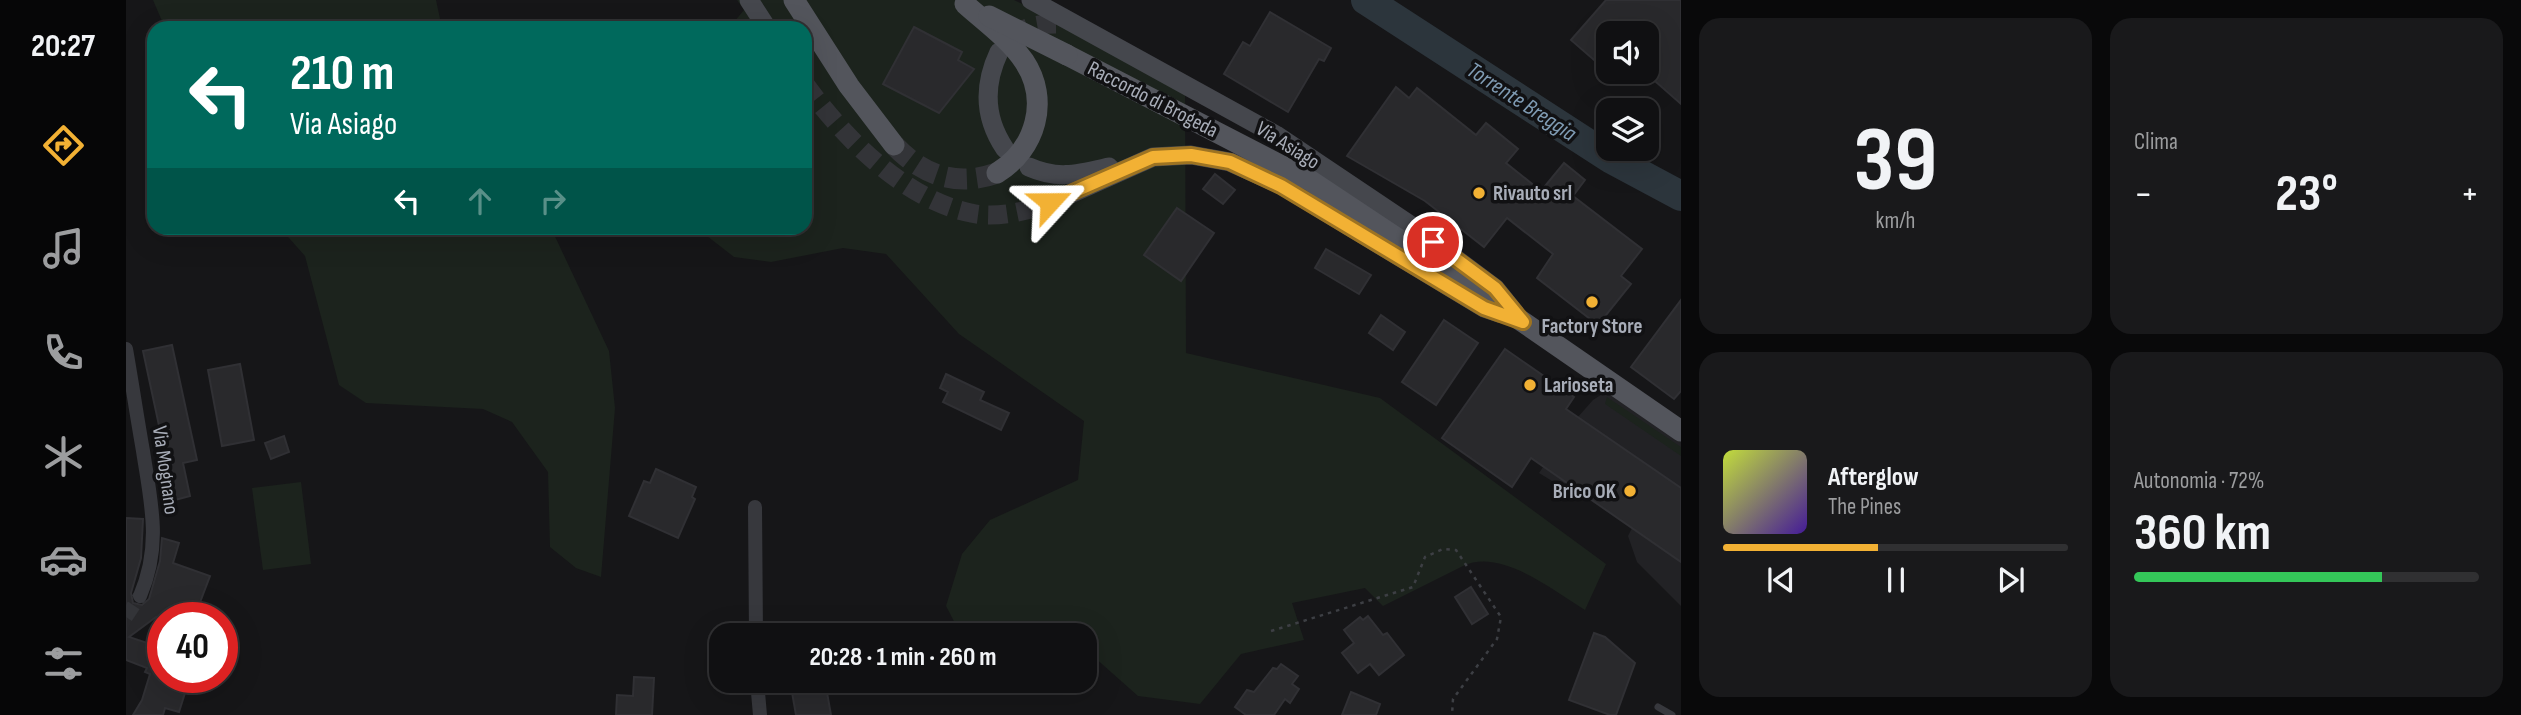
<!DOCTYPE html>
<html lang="it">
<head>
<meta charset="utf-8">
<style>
	body { margin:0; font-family:"Sofia Sans Condensed",sans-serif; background:#19191b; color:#f1f3f6; height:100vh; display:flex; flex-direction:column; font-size:26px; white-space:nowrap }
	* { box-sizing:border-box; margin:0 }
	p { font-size:23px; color:#9c9d9f }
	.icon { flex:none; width:38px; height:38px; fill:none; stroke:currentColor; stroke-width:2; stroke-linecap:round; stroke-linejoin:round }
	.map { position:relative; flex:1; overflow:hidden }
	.details { display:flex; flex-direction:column; gap:18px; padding:18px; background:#09090a; width:840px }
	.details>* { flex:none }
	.hud { position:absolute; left:21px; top:21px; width:665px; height:214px; border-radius:21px; box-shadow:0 7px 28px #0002,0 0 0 2px #303032; background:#00695c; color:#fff; overflow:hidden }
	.tools { position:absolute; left:1470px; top:21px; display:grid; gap:14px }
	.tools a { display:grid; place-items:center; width:63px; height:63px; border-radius:14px; background:#101012; box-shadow:0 7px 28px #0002,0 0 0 2px #303032; font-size:35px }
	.speed { position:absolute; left:21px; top:602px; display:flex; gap:14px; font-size:35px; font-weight:700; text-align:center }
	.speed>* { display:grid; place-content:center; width:91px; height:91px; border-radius:50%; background:#101012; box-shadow:0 7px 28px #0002,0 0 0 2px #303032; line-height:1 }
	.speed .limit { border:10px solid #d22; background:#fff; color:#111 }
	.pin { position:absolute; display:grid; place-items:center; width:60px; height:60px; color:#fff; margin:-30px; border:4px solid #fff; border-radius:50%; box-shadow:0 2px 7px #0007 }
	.me { position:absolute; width:77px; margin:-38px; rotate:66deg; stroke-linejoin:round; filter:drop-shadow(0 0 5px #0008) }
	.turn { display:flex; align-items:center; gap:24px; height:147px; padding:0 28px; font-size:32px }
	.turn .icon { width:91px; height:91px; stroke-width:2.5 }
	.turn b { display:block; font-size:49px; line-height:60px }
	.lanes { display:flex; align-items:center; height:66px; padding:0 28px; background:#0003; justify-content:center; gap:35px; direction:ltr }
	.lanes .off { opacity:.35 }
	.big { font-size:52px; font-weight:700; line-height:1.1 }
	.details .card { flex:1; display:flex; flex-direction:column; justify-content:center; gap:10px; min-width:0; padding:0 24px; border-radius:21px; background:#19191b }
	.details .dial { align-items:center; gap:0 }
	.dial b { font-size:91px; line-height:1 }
	.song { display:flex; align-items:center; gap:21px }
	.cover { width:84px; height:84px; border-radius:10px; background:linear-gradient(135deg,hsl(70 70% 55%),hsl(260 70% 35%)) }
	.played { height:7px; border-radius:4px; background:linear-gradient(90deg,#f2b134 45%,#303032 45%) }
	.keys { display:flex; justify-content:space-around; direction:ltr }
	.heat { display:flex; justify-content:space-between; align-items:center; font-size:38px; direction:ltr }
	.charge { height:10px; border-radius:5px; background:linear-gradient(90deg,#34c759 72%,#303032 0) }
	.details .tiles { flex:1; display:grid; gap:18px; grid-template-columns:repeat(2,1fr) }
	.trip { position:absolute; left:583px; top:623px; width:388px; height:70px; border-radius:21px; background:#101012; box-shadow:0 7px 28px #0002,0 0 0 2px #303032; font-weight:700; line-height:70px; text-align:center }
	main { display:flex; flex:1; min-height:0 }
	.tab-bar { display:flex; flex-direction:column; width:126px; justify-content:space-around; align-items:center; background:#060607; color:#9c9d9f }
	.tab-bar .icon { width:49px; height:49px }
	.tab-bar .selected { color:#f2b134 }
	.tab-bar b { font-size:32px; color:#f1f3f6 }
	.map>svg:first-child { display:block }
</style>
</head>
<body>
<main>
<nav class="tab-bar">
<b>20:27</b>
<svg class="icon selected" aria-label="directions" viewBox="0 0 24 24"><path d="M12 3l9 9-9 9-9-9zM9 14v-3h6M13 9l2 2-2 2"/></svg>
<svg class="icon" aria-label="music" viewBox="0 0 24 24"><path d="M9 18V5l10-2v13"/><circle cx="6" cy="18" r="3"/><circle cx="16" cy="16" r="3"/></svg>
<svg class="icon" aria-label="phone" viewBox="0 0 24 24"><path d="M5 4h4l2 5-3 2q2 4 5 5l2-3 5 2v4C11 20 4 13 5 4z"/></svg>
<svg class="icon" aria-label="climate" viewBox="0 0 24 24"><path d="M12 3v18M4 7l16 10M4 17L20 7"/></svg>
<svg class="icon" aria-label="car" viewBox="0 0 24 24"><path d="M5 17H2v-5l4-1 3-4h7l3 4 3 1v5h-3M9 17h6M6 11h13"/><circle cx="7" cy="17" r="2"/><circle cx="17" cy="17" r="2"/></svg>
<svg class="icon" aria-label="filters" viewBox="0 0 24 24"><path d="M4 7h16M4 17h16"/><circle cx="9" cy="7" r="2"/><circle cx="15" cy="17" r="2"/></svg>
</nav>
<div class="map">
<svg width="1555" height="715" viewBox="0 0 1555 715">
	<rect width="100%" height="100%" fill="#161618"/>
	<!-- built -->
	<path fill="#222225" d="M1489 386 1555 431V606L1511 562 1502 536 1506 528 1457 494 1448 499 1440 494 1436 487 1413 473 1452 417 1467 400Z"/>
	<!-- green -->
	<g fill="#1c231d">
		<path d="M27 0H310L316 28H39Z"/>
		<path d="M611 0H888L1059 81 1060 353 1254 398 1480 564 1459 610C1426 590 1375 548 1337 566L1257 606 1239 588 1166 603 1178 640 1115 654 1074 704 1012 696 959 649V635H862L831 627 820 606 836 554 864 520 952 480 958 421 833 334 760 254 717 248 645 262 608 257 581 236 577 228H679V28H603L618 10Z"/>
		<path d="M154 228H425L483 351 489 408 475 577 450 568 424 547 422 472 386 422 357 409 240 403 213 385 179 256Z"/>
		<path d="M1481 397 1555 447V456L1479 404Z"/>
		<path d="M175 482 185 564 137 570 126 488Z"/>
	</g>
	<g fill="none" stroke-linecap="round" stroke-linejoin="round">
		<!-- river -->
		<path stroke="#2c353c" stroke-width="30" d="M1240 0 1484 158 1555 196"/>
	</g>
	<!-- building -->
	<g fill="#29292c" stroke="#303034" stroke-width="2">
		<path d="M1480 0H1555V104L1521 74V33H1482V72L1445 40Z"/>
		<path d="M1144 12 1205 48 1198 61 1193 59 1162 112 1098 74 1117 42 1124 46Z"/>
		<path d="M788 27 836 52 832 60 848 69 813 113 757 84Z"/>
		<path d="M1270 87 1283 98 1291 88 1350 135 1360 123 1392 149 1380 163 1415 191 1438 163 1459 180 1447 196 1516 249 1495 276 1505 284 1472 325 1411 278 1427 254 1381 218 1358 247 1299 201 1221 156Z"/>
		<path d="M1089 174 1109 190 1097 204 1077 189Z"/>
		<path d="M1051 208 1088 233 1055 281 1018 255Z"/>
		<path d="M1200 249 1245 275 1233 294 1189 268Z"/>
		<path d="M1555 300V391L1548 399 1505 367Z"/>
		<path d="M1255 315 1279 332 1267 350 1243 333Z"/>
		<path d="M1318 320 1352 343 1310 405 1276 382Z"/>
		<path d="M46 345 71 460 57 463 64 496 49 500 17 351Z"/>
		<path d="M1379 349 1448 397 1440 409 1555 488V562L1405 458 1386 487 1316 438Z"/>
		<path d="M114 364 128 440 96 446 82 370Z"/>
		<path d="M820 374 858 392 854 400 883 413 875 430 817 402 822 392 814 388Z"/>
		<path d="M158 436 163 452 145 459 139 443Z"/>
		<path d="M530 469 570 487 566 497 569 499 552 538 503 516 518 481 524 483Z"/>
		<path d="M0 518 17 519 15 558 5 593 7 603 16 605 23 599 34 561 36 538 53 543 47 563 84 576 68 618 30 617 3 637 33 647 34 643 37 644V677H64L53 712 39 708 37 715H7L16 700 24 674 19 672 21 668 0 660Z"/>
		<path d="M1345 587 1362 614 1346 624 1329 597Z"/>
		<path d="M1242 616 1257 635 1261 633 1278 655 1253 675 1244 664 1232 673 1216 653 1228 643 1218 630 1234 617 1237 620Z"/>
		<path d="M1468 633 1479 637 1509 663 1490 715H1484L1443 700Z"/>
		<path d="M1155 664 1172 676 1166 684 1173 689 1164 703 1159 699 1148 715H1120L1109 707 1121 690 1128 692 1147 668 1151 669Z"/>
		<path d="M508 677 528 678 526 715H490L491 695 507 696Z"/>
		<path d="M664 681H699L705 715H670Z"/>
		<path d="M1225 692 1254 704 1250 715H1216Z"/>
	</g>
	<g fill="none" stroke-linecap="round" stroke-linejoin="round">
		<!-- street-tunnel -->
		<path stroke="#333438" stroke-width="14" stroke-dasharray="14 7" stroke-linecap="butt" d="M0 617 14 596"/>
		<!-- secondary-tunnel -->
		<g stroke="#333438" stroke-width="19" stroke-dasharray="19 10" stroke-linecap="butt">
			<path d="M885 37C900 26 912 24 930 24"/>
			<path d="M679 84C717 137 779 200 845 213 871 219 900 211 924 203"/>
		</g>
		<!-- primary-tunnel -->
		<path stroke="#333438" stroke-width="21" stroke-dasharray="21 10" stroke-linecap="butt" d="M768 145C797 176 831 187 871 173"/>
		<!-- path -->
		<path stroke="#3d3f44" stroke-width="2.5" stroke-dasharray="3.5 5" stroke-linecap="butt" d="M1145 631 1287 587 1299 557 1317 549 1330 550 1375 617 1371 639 1327 699 1326 715"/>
		<!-- lane -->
		<path stroke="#37383d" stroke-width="7" d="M1532 707 1546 715"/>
		<!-- street -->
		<g stroke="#37383d" stroke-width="14">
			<path d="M0 349C6 383 11 417 17 451 25 503 36 545 14 596"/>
			<path d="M629 507 630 635"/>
			<path d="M631 681 634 715"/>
		</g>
		<!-- secondary -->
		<g stroke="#45474d" stroke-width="19">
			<path d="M623 0 641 28"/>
			<path d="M905 0 1150 135 1287 227 1369 288 1389 313"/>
			<path d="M873 52C857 86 858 118 879 149"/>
			<path d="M903 167C932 180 952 174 983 167"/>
			<path d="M924 203 1027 157 1065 155 1104 162 1155 185 1358 308 1373 313"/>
		</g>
		<!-- primary -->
		<g stroke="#53555c" stroke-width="21">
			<path d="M668 0 723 86 768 145"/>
			<path d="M941 55 1185 181 1397 322 1555 431"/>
		</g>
		<!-- primary-bridge -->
		<g stroke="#53555c" stroke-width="21">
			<path d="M839 4C859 22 883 39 898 61 924 100 910 149 871 173"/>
			<path d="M863 16 941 55"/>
		</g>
	</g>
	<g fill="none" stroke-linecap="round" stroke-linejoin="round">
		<!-- route casing -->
		<g stroke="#9d7322" stroke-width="18">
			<path id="route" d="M924 202 1027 157 1065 155 1104 162 1155 186 1358 308 1397 322 1369 288 1307 242"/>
		</g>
		<!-- route -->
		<use href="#route" stroke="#f2b134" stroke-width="12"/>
	</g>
	<!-- markers -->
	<g fill="#f2b134" stroke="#111113" stroke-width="2.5">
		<circle cx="1353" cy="193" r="7"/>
		<circle cx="1466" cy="302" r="7"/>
		<circle cx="1404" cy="385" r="7"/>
		<circle cx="1504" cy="491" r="7"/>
	</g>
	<g text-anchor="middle" stroke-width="7" stroke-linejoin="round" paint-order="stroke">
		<!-- street labels -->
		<g font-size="21" fill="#a8adb8" stroke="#111113">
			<text transform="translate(1027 99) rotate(27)" y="7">Raccordo di Brogeda</text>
			<text transform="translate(1162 145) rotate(32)" y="7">Via Asiago</text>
			<text transform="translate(40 470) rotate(82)" y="7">Via Mognano</text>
		</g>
		<!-- poi labels -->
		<g font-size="21" font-weight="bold" fill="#a8adb8" stroke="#111113" text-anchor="start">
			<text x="1367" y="200">Rivauto srl</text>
			<text x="1466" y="333" text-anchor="middle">Factory Store</text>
			<text x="1418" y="392">Larioseta</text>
			<text x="1490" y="498" text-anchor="end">Brico OK</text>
		</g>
		<!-- water labels -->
		<g font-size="23" font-style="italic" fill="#7f9bb3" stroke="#111113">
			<text transform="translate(1396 101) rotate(33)" y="8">Torrente Breggia</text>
		</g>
	</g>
</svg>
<div class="tools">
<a><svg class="icon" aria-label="sound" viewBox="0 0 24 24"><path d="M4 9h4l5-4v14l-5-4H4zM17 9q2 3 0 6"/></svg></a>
<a><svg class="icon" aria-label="layers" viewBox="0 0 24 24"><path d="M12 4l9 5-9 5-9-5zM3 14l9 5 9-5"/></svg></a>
</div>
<div class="speed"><div class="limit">40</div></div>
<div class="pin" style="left:1307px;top:242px;background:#d93025"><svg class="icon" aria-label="arrive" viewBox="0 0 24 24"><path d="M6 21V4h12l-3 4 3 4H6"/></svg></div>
<svg class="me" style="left:924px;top:202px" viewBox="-20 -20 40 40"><path d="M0-17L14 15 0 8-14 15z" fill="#f2b134" stroke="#fff" stroke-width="4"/></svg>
<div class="trip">20:28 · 1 min · 260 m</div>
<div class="hud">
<div class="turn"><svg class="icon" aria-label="left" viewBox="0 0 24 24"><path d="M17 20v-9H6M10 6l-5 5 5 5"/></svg><div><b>210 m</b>Via Asiago</div></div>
<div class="lanes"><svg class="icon" aria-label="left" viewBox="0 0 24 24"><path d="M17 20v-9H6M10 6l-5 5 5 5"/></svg><svg class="icon off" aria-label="ahead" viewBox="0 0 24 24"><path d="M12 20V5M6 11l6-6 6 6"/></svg><svg class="icon off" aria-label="right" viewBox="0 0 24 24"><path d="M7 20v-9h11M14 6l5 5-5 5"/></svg></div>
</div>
</div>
<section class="details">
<div class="tiles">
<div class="card dial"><b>39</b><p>km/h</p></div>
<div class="card"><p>Clima</p>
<div class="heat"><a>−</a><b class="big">23°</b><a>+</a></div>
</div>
<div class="card">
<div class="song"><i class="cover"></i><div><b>Afterglow</b><p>The Pines</p></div></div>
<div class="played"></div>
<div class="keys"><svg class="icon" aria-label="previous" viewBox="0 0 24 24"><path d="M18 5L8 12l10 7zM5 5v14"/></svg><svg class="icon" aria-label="pause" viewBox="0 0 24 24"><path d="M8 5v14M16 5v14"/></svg><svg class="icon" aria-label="next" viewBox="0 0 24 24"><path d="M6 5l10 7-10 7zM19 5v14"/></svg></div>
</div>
<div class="card"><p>Autonomia · 72%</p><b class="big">360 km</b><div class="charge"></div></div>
</div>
</section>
</main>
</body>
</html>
